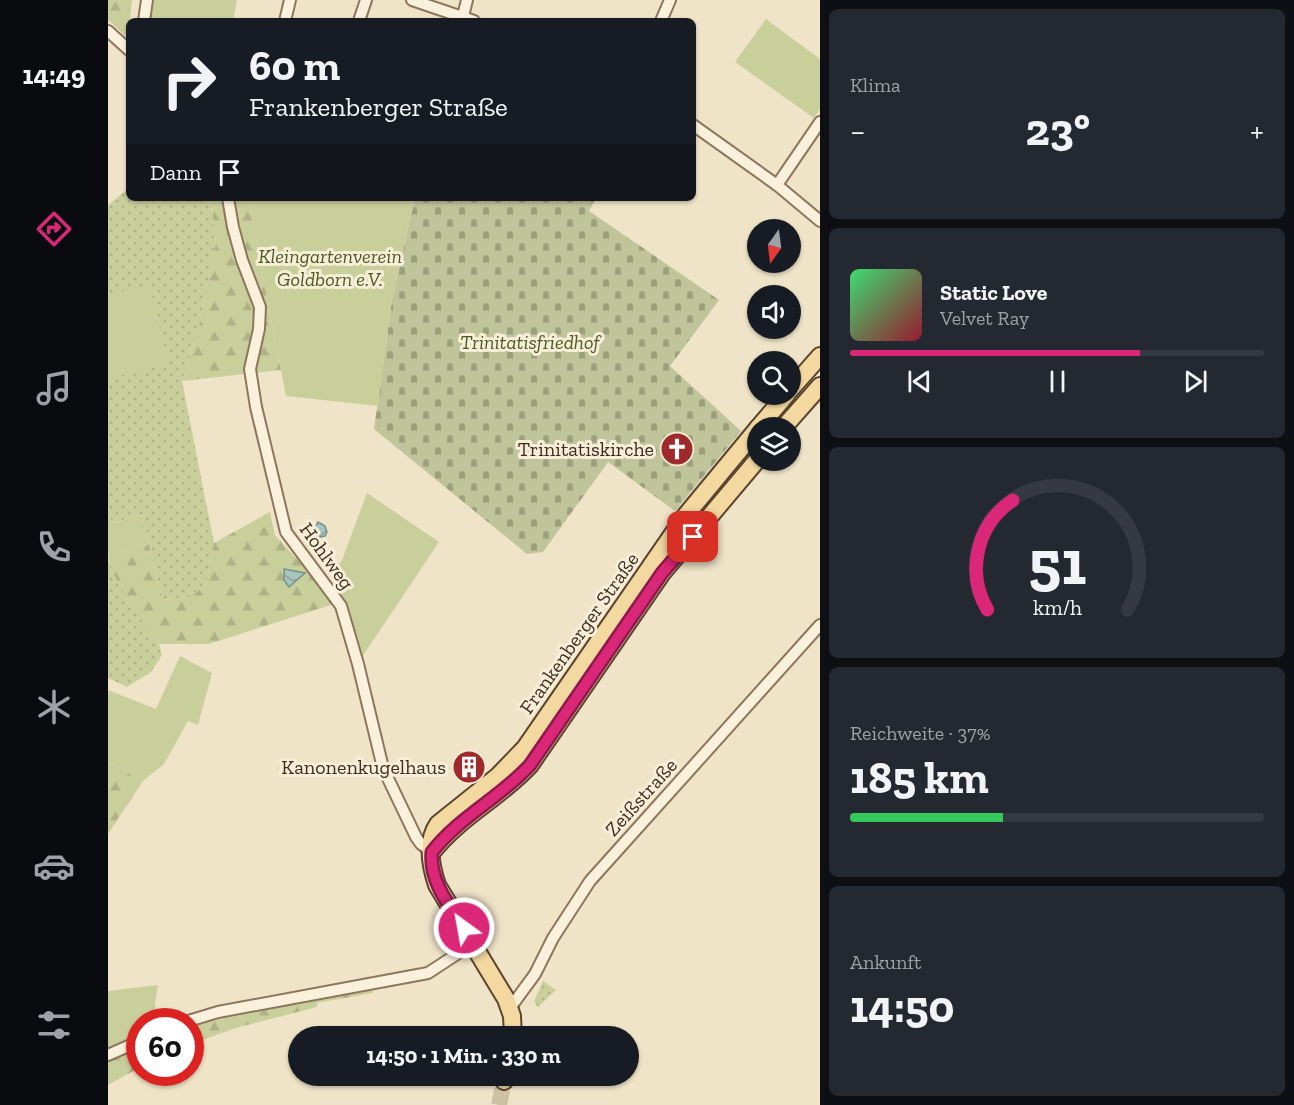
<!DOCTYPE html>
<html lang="de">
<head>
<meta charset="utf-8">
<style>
	body { margin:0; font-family:"Zilla Slab",serif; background:#242831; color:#f1f3f6; height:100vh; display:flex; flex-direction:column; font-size:22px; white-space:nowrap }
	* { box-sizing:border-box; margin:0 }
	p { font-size:20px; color:#9ea1a6 }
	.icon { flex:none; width:33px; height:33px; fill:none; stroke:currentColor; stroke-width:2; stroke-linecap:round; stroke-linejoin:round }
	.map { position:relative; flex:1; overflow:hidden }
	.details { display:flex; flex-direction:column; gap:9px; padding:9px; background:#0d0f14; width:474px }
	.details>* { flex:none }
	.guide { position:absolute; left:18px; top:18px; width:570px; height:183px; border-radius:9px; box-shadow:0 2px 4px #0004; background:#171b24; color:#f1f3f6; overflow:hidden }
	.needle { width:39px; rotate:194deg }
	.fabs { position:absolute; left:639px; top:219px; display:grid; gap:12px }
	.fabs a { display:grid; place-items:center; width:54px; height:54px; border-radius:50%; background:#171b24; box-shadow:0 2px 4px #0004; font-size:30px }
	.speed { position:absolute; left:18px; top:1008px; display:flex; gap:12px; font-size:30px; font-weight:700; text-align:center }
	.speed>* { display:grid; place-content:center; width:78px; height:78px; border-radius:50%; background:#171b24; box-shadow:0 2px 4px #0004; line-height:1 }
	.speed .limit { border:9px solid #d22; background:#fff; color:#111 }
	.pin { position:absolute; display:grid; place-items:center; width:51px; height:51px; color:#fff; margin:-26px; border-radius:12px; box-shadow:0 3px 9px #0006 }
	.me { position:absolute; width:66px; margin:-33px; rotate:328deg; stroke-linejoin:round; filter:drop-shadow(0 0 4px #0008) }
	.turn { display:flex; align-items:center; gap:21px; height:126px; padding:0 24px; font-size:27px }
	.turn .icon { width:78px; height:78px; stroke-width:2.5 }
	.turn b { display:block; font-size:42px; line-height:51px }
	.then { display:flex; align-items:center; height:57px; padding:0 24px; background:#0003; gap:12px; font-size:22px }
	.big { font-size:45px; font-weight:800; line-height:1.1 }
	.details .widget { flex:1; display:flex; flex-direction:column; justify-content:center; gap:9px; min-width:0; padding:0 21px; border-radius:9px; background:#242831 }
	.details .dial { align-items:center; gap:0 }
	.dial svg { height:156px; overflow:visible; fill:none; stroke:#363941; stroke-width:7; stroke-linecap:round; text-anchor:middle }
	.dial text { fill:#f1f3f6; stroke:none }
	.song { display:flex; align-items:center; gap:18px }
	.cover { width:72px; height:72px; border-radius:9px; background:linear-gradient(135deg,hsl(140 70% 55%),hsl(350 70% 35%)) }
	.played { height:6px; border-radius:3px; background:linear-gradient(90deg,#db2777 70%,#363941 70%) }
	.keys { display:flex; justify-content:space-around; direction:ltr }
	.heat { display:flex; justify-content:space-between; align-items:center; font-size:33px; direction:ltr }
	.charge { height:9px; border-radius:4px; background:linear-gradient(90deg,#34c759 37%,#363941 0) }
	.trip { position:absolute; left:180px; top:1026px; width:351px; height:60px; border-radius:30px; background:#171b24; box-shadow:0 2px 4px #0004; font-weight:800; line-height:60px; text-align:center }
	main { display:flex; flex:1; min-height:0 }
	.menu { display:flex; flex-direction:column; width:108px; justify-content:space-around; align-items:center; background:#090b0e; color:#9ea1a6 }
	.menu .icon { width:42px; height:42px }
	.menu .active { color:#db2777 }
	.menu b { font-size:27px; color:#f1f3f6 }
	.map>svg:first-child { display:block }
</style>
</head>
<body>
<main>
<nav class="menu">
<b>14:49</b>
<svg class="icon active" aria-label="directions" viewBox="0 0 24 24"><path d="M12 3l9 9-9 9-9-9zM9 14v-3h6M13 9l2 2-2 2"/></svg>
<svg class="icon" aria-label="music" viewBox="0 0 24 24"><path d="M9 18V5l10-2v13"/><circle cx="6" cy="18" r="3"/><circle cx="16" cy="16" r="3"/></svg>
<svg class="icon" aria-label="phone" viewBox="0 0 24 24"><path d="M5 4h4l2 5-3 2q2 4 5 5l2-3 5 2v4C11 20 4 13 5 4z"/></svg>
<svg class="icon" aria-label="climate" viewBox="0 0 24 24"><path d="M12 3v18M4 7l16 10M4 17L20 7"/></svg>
<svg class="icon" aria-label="car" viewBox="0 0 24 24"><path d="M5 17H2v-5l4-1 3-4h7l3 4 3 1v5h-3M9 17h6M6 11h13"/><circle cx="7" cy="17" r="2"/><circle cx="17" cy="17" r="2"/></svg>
<svg class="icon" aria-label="filters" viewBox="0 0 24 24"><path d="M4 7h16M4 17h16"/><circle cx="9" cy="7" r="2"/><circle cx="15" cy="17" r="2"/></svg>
</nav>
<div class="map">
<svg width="712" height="1105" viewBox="0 0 712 1105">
	<defs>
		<pattern id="grass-dots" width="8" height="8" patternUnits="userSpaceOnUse" patternTransform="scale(1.5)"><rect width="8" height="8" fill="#c9cf9b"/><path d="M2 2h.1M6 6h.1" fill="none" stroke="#aeb285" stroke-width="1.8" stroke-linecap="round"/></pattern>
		<pattern id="forest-firs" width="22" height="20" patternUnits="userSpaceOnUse" patternTransform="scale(1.5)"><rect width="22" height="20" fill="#c9cf9b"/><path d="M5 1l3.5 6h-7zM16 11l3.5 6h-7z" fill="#aeb285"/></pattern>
		<pattern id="cemetery-stones" width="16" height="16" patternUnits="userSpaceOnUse" patternTransform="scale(1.5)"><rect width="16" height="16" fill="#bfc49a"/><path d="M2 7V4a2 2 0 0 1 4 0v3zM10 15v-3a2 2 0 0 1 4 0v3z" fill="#9ca07d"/></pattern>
		<pattern id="water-waves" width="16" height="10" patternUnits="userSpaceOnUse" patternTransform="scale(1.5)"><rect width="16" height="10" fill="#a9c4bc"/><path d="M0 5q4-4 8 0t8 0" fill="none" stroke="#8ba098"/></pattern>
	</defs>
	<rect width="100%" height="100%" fill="#f0e4c8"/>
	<!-- grass -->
	<g fill="url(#grass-dots)">
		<path d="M21 188V198H102L108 242 92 323 74 381 106 543 98 584 83 597 55 600 34 515 5 523 0 514V205Z"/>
		<path d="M0 561 18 594 51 644 54 655 43 672 19 687 0 678Z"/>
		<path d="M435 981 448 990 430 1007 426 1002Z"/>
	</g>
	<!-- forest -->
	<g fill="url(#forest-firs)">
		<path d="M0 0H24L20 38 0 20Z"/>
		<path d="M102 198H140L173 370 74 381 92 323 108 242Z"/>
		<path d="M162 512 167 535 229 603 101 644H51C38 625 0 575 0 555L41 544 55 600 83 597 98 584 106 543Z"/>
		<path d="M0 762 35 781 0 834Z"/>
		<path d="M264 990 265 993 209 1003V1007L128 1028 83 1044V1027C142 1010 203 1000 264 990Z"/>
		<path d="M31 1047V1068L0 1085V1060Z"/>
	</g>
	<!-- cemetery -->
	<path fill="url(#cemetery-stones)" d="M307 198H488L481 211 611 300 562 366 633 431 567 511 500 462 435 552 419 554 266 429 284 300Z"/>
	<!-- garden -->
	<g fill="#c9cf9b">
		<path d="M43 0H129L125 21H41Z"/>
		<path d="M658 19 712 59V109L706 118 627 62Z"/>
		<path d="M140 198H307L284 300 270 406 178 396Z"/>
		<path d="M42 285 60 364 0 378V295Z"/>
		<path d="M259 493 331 542 254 657 242 613 224 574 234 560Z"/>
		<path d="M0 513 5 523 34 515 41 544 0 555Z"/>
		<path d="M72 656 104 673 90 725 80 721 56 764 35 781 0 762V690L48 709Z"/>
		<path d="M50 985 47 1004 50 1021 32 1022 31 1036 0 1050V991Z"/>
	</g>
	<!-- water -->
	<g fill="url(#water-waves)" stroke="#6f938a" stroke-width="1.5">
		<path d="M210 522 217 526 219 532 217 536 212 537 207 535 205 531Z"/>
		<path d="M176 569 197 573 181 587 176 580Z"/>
	</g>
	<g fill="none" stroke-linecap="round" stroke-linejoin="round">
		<!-- primary-tunnel -->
		<path stroke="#ccc0a6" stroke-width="16" stroke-dasharray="16 8" stroke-linecap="butt" d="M391 1105 396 1081"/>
		<!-- minor casing -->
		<g stroke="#8d765c" stroke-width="14">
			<g id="minor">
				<path d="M304 0 366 21"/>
				<path d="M354 20 359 0"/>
				<path d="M36 21 39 0"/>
				<path d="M177 21 182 0"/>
				<path d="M251 21 258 0"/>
				<path d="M553 21 562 0"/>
				<path d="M0 31 21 50"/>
				<path d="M585 125 669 185 712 221"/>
				<path d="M669 185 712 122"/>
				<path d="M120 198 125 227 134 260 152 307 151 329 142 369 148 407 178 532 233 606 250 664 275 768 308 837 313 844 324 852"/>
				<path d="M402 1008 427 974 445 938 482 881 712 625"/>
				<path d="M77 1022 110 1012 320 973 366 943"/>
				<path d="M0 1055 32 1041"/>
			</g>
		</g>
		<!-- primary casing -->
		<g stroke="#5b4430" stroke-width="20">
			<g id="primary">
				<path d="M682 390 712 356"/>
				<path d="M650 428 679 394"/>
				<path d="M675 428 712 386"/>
				<path d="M324 852C351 817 393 797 422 765L554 573 650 459"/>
				<path d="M405 1036 404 1016 398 999 329 885C323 867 318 841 330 824L390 776 417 748 578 515 650 428"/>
				<path d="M396 1081 397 1076"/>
			</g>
		</g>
		<!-- minor -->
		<use href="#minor" stroke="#faf1dc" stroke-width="10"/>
		<!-- primary -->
		<use href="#primary" stroke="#f3d9a0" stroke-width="16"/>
	</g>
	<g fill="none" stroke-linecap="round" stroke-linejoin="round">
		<!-- route casing -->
		<g stroke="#8e194d" stroke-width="15">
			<path id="route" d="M356 928C341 905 321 881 324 852 351 817 393 797 422 765L554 573 585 537"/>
		</g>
		<!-- route -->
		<use href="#route" stroke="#db2777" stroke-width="10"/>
	</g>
	<!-- icons -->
	<defs>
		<g id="church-disc" transform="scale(1.725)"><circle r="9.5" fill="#9e2a2b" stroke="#f7eed8"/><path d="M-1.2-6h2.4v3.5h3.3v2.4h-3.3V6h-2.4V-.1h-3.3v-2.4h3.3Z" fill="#fff"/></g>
		<g id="building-disc" transform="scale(1.725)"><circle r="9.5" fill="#9e2a2b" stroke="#f7eed8"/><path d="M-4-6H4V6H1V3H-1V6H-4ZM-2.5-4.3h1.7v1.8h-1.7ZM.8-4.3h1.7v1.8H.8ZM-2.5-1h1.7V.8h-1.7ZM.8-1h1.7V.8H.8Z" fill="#fff"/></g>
	</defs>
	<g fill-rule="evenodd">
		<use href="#church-disc" x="569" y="449"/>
		<use href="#building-disc" x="361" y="767"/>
	</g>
	<g text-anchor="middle" stroke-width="6" stroke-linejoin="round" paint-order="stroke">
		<!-- park labels -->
		<g font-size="20" font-style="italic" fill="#4d5a26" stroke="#f7eed8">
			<text x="222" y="263">Kleingartenverein<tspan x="222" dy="23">Goldborn e.V.</tspan></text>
			<text x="422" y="349">Trinitatisfriedhof</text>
		</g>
		<!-- poi labels -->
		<g font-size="20" fill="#3d2e20" stroke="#f7eed8" text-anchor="end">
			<text x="546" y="456">Trinitatiskirche</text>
			<text x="338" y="774">Kanonenkugelhaus</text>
		</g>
		<!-- street labels -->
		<g font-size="20" fill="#3d2e20" stroke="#f7eed8">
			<text transform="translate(219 556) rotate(54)" y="7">Hohlweg</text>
			<text transform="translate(471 633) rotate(-55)" y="7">Frankenberger Straße</text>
			<text transform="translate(533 797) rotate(-48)" y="7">Zeißstraße</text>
		</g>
	</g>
</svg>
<div class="fabs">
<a><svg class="needle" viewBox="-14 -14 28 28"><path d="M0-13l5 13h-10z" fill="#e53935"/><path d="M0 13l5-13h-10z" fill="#9ea1a6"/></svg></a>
<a><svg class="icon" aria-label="sound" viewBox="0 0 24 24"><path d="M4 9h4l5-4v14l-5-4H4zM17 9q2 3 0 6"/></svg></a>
<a><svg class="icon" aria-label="search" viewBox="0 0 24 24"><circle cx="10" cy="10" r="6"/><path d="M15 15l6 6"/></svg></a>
<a><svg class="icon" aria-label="layers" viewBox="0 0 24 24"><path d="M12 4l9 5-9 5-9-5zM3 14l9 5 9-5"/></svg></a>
</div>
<div class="speed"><div class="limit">60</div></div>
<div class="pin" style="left:585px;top:537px;background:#d93025"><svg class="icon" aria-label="arrive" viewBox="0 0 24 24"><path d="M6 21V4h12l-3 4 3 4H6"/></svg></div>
<svg class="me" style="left:356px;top:928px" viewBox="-20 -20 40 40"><circle r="17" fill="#db2777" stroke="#fff" stroke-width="3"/><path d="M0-11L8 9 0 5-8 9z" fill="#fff"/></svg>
<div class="trip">14:50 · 1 Min. · 330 m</div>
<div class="guide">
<div class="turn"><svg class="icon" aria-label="right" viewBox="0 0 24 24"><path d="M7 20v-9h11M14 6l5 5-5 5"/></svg><div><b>60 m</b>Frankenberger Straße</div></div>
<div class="then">Dann<svg class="icon" aria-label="arrive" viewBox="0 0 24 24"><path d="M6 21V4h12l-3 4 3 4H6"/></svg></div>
</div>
</div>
<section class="details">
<div class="widget"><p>Klima</p>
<div class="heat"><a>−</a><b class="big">23°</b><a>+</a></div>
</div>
<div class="widget">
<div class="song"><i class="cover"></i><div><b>Static Love</b><p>Velvet Ray</p></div></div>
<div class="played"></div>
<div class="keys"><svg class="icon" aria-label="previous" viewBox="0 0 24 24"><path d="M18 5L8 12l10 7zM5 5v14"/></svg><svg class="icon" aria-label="pause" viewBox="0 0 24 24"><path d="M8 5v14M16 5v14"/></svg><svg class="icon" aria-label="next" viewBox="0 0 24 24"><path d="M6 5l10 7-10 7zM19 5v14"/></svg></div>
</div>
<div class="widget dial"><svg viewBox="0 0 100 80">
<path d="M14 69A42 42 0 1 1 86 69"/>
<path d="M14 69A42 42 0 0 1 27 13" stroke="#db2777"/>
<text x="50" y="56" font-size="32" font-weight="700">51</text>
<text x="50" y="72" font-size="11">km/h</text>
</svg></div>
<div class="widget"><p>Reichweite · 37%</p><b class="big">185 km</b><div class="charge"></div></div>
<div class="widget"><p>Ankunft</p><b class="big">14:50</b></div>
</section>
</main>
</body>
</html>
